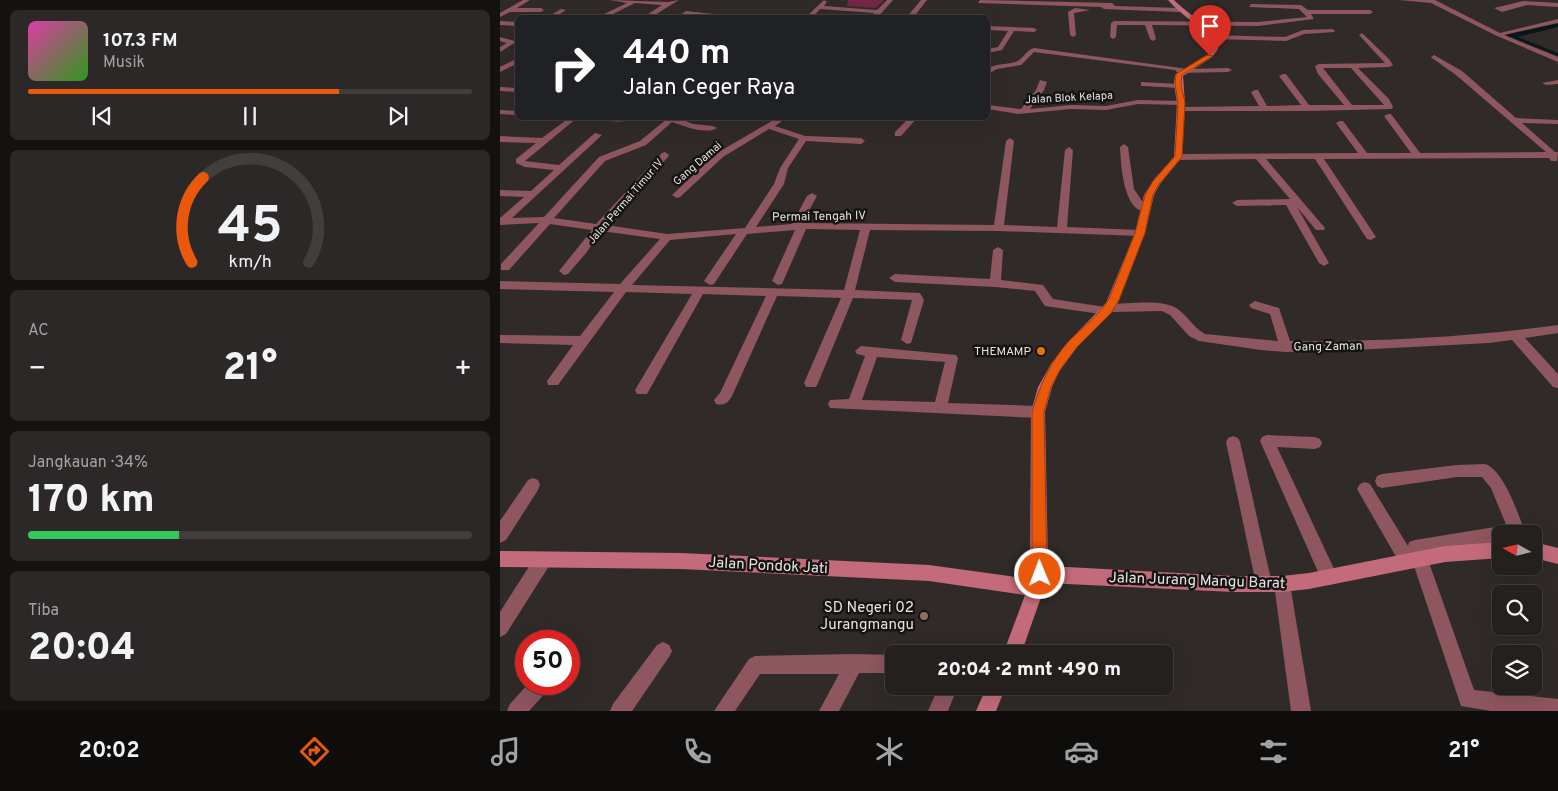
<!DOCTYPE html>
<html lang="id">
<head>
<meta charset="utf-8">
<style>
	body { margin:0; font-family:Overpass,sans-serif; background:#2c2827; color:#f1f3f6; height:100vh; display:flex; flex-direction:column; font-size:19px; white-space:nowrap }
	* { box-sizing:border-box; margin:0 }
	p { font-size:16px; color:#a3a3a4 }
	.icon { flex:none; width:28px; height:28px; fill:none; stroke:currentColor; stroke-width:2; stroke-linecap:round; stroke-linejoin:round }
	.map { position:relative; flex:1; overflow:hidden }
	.panel { display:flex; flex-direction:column; gap:10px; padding:10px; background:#141210; width:500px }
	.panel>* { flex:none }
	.guide { position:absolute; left:15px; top:15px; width:475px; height:105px; border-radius:8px; box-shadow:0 5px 20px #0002,0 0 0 1px #413e3c; background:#202124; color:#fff; overflow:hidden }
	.needle { width:32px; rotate:278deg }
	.buttons { position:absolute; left:992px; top:525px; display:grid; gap:10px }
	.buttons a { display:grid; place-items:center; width:50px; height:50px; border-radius:8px; background:#24201e; box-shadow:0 5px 20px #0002,0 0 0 1px #413e3c; font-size:25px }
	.speed { position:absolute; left:15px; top:630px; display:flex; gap:10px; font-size:25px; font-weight:700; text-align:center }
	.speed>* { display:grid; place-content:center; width:65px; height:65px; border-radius:50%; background:#24201e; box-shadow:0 5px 20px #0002,0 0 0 1px #413e3c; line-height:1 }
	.speed .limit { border:8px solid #d22; background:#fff; color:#111 }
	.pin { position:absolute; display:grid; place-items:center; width:42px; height:42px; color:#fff; margin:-51px -21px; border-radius:50% 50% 50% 0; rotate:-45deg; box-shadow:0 0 5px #0007 }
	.pin .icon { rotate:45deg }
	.me { position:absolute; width:55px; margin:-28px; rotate:359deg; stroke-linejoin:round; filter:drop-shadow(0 0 4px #0008) }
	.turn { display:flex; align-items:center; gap:18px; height:105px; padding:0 25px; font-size:22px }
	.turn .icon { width:65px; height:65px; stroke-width:2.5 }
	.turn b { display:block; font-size:35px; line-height:42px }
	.big { font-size:38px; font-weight:800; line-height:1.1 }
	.panel .tile { flex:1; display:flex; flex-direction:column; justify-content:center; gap:8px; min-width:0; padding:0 18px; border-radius:8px; background:#2c2827 }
	.panel .dial { align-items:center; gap:0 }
	.dial svg { height:130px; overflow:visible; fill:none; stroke:#413e3c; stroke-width:7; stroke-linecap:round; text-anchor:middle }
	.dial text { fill:#f1f3f6; stroke:none }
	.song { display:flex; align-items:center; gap:15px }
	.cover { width:60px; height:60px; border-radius:8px; background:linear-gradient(135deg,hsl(320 70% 55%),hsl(110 70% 35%)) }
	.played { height:5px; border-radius:2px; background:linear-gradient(90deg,#ea580c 70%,#413e3c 70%) }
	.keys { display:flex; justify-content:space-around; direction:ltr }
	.heat { display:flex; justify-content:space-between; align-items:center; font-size:28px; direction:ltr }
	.charge { height:8px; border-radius:4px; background:linear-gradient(90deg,#34c759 34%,#413e3c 0) }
	.trip { position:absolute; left:385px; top:645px; width:288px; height:50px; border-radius:8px; background:#24201e; box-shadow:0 5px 20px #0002,0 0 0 1px #413e3c; font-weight:800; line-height:50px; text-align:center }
	.tab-bar { display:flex; height:80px; justify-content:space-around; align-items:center; background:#0e0d0c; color:#a3a3a4 }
	.tab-bar .icon { width:35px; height:35px }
	.tab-bar .selected { color:#ea580c }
	.tab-bar b { font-size:22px; color:#f1f3f6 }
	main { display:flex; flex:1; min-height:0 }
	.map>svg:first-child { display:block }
</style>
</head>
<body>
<main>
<section class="panel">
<div class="tile">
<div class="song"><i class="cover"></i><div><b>107.3 FM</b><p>Musik</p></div></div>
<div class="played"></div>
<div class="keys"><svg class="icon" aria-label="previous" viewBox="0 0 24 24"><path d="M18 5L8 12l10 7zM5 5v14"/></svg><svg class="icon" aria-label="pause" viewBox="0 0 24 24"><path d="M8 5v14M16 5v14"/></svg><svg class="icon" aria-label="next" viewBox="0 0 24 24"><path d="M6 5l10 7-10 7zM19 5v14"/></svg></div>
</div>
<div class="tile dial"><svg viewBox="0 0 100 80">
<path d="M14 69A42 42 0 1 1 86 69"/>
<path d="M14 69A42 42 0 0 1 21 17" stroke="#ea580c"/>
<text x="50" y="56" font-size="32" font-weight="700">45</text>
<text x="50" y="72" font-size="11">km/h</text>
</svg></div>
<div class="tile"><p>AC</p>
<div class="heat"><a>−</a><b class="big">21°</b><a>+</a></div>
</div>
<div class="tile"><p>Jangkauan · 34%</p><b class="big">170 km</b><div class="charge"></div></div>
<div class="tile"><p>Tiba</p><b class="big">20:04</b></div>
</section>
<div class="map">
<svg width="1058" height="711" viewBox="0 0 1058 711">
	<rect width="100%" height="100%" fill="#302b28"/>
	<!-- water -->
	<path fill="#09171b" d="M1058 22V27L1018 37 1058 53V56L1003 34Z"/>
	<!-- building -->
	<path fill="#702844" d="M348 0H384L376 8 347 6Z"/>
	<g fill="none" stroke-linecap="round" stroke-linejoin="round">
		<!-- street -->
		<g fill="#8e565f" fill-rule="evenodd">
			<path d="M23 0H30L17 8H41L44 10 41 12H10L0 17V13Z"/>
			<path d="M110 0 168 2 179 0 150 18H142L162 5 135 3 105 18H96L127 3Z"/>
			<path d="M324 0 327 2 324 6 377 10 387 0H393L377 18H370L374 13 320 9 312 18H305Z"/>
			<path d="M421 0H427L413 18H406Z"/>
			<path d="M480 0 612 3 615 6 679 8 682 10 679 12 604 9 601 7 478 3Z"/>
			<path d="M899 0H935L1000 33 1058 19V23L1004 35 1058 57V62L995 35 931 3Z"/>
			<path d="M1023 1 1058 3V7L1027 5 1002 12 994 8Z"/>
			<path d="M751 4 801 5 808 10H870L873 12 870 14H811L814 19 758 26 652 25 656 39 653 41 650 39 645 25H617L616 37 613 39 610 37 611 23 614 21 758 22 807 17 799 9 749 7Z"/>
			<path d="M575 8 590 10 574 13 576 35 573 37 570 35 568 12Z"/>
			<path d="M61 9 66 10 54 18H46Z"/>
			<path d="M186 11 231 16 234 18 187 15 184 18H176Z"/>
			<path d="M443 15 446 18H439Z"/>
			<path d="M0 21 18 22V26L0 25Z"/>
			<path d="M488 26 534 28 537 30 534 32 514 31 502 50 488 53V49L498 47 508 31 488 30Z"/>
			<path d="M833 29 835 32 804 34 786 41 712 39 709 37 712 35 785 37 803 30Z"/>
			<path d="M862 33 889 59 893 65 889 67 858 68 889 99 893 107 892 109 808 111H681L677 109 681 107 759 106 751 92 755 90H758L767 106 801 105 779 76 783 74H786L809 105H844L818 74 815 66 819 64 885 63 860 36 859 35ZM823 68H851L884 105H852Z"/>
			<path d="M0 37 15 41 16 42 0 52V47L7 43 0 41Z"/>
			<path d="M534 48 688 69 728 68 732 70 728 72 678 73 675 70 534 52 521 65 497 69 488 74V69C496 63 505 65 515 62 523 60 526 50 534 48Z"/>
			<path d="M934 55 962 71 1016 118 1058 120V124L1022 123 1055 152H1058L1057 161H1051L1049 158 824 159 876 237 871 240 867 239 815 159H766L825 228 824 230H816L797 207 829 263 824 266 819 263 786 205 737 206 732 203 737 200 790 199 756 159 678 160 674 157 678 154 858 153 836 123 840 121H843L867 153H911L884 116 888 114H891L920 153 1046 152 956 75 932 58 931 57Z"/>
			<path d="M18 58V63L0 72V67Z"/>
			<path d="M540 80 547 82 544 90 530 109 571 105 606 106 638 100 681 101 685 103 681 105 638 104 606 110 571 109 518 114 488 109V105L521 109 536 90Z"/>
			<path d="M1058 80V84L1046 85 1042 83Z"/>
			<path d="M641 82 678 84 682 86 678 88 644 86H641Z"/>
			<path d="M0 87 18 88V92L0 91Z"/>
			<path d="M0 110 18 111V115L0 114Z"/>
			<path d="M69 118H77L25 161 59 165 95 133 102 135 12 218 44 217 99 157 140 141 168 118H178L193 124 213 126 217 128C206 135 184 126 172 122L146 145 105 161 54 218 96 224 162 153 165 152 169 155 168 157 106 225 167 234 245 228 274 184 280 168 299 139 269 129 223 157 180 197 177 198 172 195 217 153 277 118H286L275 126 305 136 361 138 365 141 361 144 306 141 288 168 284 184 256 227 292 224 307 196 312 193 317 196 302 223 494 225 506 141 510 138 514 141 504 225 557 227 565 150 569 147 573 150 567 227 640 230 645 233 640 236 499 231 370 230 355 290 420 293 424 300 411 343 407 344 401 340 412 300 353 298 318 383 316 387H306L304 383 341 298 277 296 232 396C228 403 224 406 216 404L214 400 220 393 266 296 203 294 147 394H137L135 390 192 294 126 292 58 385H48L47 381 73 345 0 343V335L80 336 114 292 0 289V281L120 284 160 239 101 231 86 253 68 274 64 275 59 271 92 230 50 224 9 270H1V264L39 223 0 225V218L24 197 0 196V190L31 191 54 170 25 167 16 163V159L36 143 0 142V136L42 138ZM306 229 360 230 344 290 132 285 170 240 236 234 204 281 210 285 214 284 247 234 295 230 272 281 278 285 282 284Z"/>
			<path d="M103 118H128L129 119C123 123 109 122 103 118Z"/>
			<path d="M409 118H417L401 136H395V132Z"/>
			<path d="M624 144 628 147 634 189 642 201 651 209 649 211C623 216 621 163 620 147Z"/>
			<path d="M498 247 503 250 501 280 543 285 553 299 605 307 610 304C629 304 665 298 679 310 689 318 694 328 705 334L778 341 770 314 751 308 749 305 755 301 779 308 790 341C880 342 970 337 1058 325V333L1025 338 1058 374V388L1053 387 1012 340 989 343 835 351 786 352 761 350 699 341 689 336 670 315 662 311 612 312 607 315 545 306 535 291 495 287 395 282 389 278 395 274 490 279 493 250Z"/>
			<path d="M361 346 456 355 458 358 448 403 538 406 543 408 545 412 543 416 538 418 330 408 328 404 330 400 349 399 365 356 357 354 355 351ZM377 357 445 362 435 402 362 400Z"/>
			<path d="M767 435 815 437 820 439 822 443 820 447 815 449 777 447 835 571 837 577 835 583 829 585 823 583 760 441 762 437Z"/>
			<path d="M733 436 738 438 740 442 772 584 770 590 764 592 758 590 756 584 726 442 728 438Z"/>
			<path d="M985 464C1005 471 1018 515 1026 534H1010L991 488 982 477H957L882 488 877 486 875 481 877 476 882 474 957 465Z"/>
			<path d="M33 478 38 480 40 485 38 490 6 540 0 543V521L28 480Z"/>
			<path d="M865 482 870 484 908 546 909 542 915 540 1001 526 1007 529 1009 534H1001V542L926 554 974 690 1058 699V711H991L961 706 914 566 908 569 902 567 857 489 860 484Z"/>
			<path d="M43 552 49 554 51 560 49 566 6 634 0 637V612L37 554Z"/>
			<path d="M782 576 788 578 790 584 811 711H791L774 584 776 578Z"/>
			<path d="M163 642 169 645 172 651 169 657 132 711H110L113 704 157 645Z"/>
			<path d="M355 654 394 655V673H359L339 711H319L339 674H260L235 711H214L249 659 255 656Z"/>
			<path d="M28 684H49L47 691 29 711H7L10 704Z"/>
			<path d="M439 686H458L448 711H428Z"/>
		</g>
		<!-- secondary -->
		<g fill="#c46b7b" fill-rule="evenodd">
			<path d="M668 0H674C690 16 712 26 718 49L712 57 683 76 685 103 682 157 660 184 654 195 645 233 617 305 577 347 560 370 552 387 545 412 548 566 734 576H782L809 573 945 546 1001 542V558L945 562 809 589 782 592H734L546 583 521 654H503L525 595 429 581 181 569 0 567V551L181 553 429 565 530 579 531 412 538 387 551 364 569 341 606 303 635 233 644 195 653 181 674 157 677 103 674 84 675 75 708 55 712 49C705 26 682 17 668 0Z"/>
			<path d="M1034 542 1058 548V564L1034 558Z"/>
			<path d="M487 686H506L496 711H476Z"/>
		</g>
	</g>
	<!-- route -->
	<path fill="#ea580c" stroke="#983908" d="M707 55 713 56 682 75 681 84 685 103 682 157 659 184 653 195 645 233 619 300 611 313 577 347 560 370 551 387 544 412 547 574 545 580 540 582 534 580 532 574V412C540 385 550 362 569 341 583 327 599 315 609 299L635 233 645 195 653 181 675 156 678 103 675 84 676 74Z"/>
	<!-- markers -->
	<circle fill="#e8710a" stroke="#161413" stroke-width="2" cx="541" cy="351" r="5"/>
	<circle fill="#8d6e63" stroke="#161413" stroke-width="2" cx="424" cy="616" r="5"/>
	<g text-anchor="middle" stroke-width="5" stroke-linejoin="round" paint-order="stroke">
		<!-- far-street labels -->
		<g font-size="11" fill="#e7e4e2" stroke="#161413">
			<text transform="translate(569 97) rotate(-3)" y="4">Jalan Blok Kelapa</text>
			<text transform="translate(197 163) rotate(-41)" y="4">Gang Damai</text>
			<text transform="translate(125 201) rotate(-49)" y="4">Jalan Permai Timur IV</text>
		</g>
		<!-- street labels -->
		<g font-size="12" fill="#e7e4e2" stroke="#161413">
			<text transform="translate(319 216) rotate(-1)" y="4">Permai Tengah IV</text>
			<text transform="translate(828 346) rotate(-1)" y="4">Gang Zaman</text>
		</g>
		<!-- poi labels -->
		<g font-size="12" fill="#e7e4e2" stroke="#161413" text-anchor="end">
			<text x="531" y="355">THEMAMP</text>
		</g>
		<!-- near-street labels -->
		<g font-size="15" fill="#e7e4e2" stroke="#161413">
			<text transform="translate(268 565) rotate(3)" y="5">Jalan Pondok Jati</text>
			<text transform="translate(697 580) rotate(2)" y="5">Jalan Jurang Mangu Barat</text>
		</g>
		<!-- near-poi labels -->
		<g font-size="15" fill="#e7e4e2" stroke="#161413" text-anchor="end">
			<text x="414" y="612">SD Negeri 02<tspan x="414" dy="17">Jurangmangu</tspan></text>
		</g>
	</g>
</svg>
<div class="buttons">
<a><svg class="needle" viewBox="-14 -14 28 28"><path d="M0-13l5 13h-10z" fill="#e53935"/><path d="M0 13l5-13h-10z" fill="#a3a3a4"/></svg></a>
<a><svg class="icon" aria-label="search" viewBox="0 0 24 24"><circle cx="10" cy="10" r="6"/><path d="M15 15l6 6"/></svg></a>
<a><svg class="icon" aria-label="layers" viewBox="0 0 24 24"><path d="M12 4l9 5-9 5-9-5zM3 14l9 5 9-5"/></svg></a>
</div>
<div class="speed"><div class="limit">50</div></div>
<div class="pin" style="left:710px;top:56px;background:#d93025"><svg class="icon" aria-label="arrive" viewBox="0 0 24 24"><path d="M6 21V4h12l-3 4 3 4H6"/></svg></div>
<svg class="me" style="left:540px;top:574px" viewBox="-20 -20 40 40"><circle r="17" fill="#ea580c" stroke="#fff" stroke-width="3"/><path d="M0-11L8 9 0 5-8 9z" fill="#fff"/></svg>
<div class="trip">20:04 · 2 mnt · 490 m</div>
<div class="guide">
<div class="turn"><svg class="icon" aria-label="right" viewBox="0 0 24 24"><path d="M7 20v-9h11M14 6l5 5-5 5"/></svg><div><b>440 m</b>Jalan Ceger Raya</div></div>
</div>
</div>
</main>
<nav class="tab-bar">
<b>20:02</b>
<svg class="icon selected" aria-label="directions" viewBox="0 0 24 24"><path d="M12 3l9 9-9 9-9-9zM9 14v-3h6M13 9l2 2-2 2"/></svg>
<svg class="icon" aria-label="music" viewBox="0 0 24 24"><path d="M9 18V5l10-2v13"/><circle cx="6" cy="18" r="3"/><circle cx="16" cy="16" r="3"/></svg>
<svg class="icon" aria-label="phone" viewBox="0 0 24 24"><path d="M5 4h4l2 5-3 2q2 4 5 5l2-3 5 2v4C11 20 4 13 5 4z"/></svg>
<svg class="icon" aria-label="climate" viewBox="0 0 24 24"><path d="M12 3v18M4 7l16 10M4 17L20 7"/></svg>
<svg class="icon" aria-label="car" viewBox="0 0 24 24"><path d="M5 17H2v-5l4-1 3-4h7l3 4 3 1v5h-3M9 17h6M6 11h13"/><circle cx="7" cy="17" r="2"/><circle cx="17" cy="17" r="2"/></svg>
<svg class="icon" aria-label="filters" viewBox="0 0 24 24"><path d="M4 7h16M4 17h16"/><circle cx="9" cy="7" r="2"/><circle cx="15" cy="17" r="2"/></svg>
<b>21°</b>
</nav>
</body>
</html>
